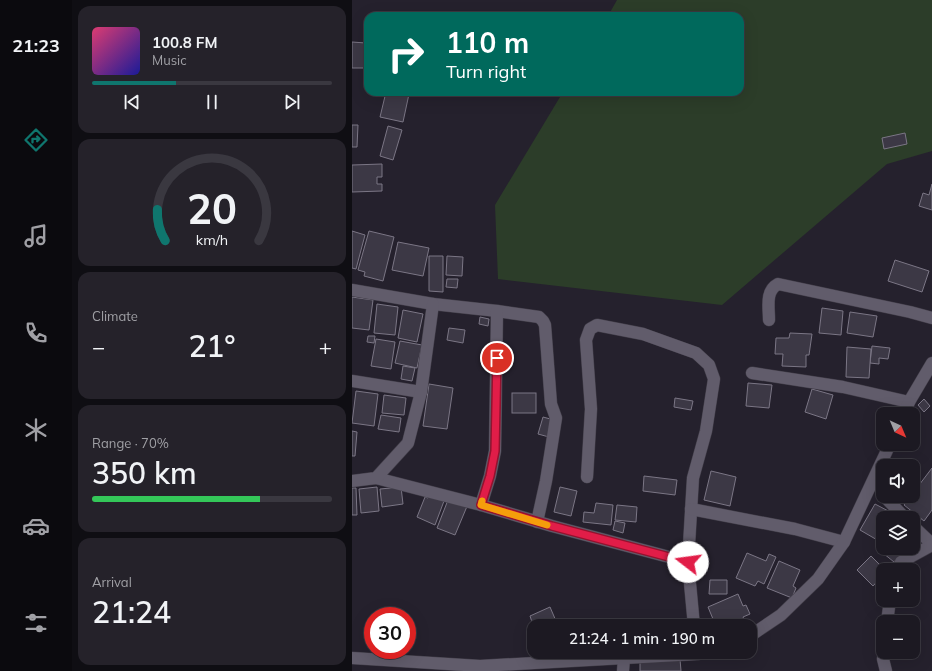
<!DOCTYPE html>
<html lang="en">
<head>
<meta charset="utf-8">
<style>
	body { margin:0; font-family:Mulish,sans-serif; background:#25222a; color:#f1f3f6; height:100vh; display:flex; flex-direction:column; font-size:15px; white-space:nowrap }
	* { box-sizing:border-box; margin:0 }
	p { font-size:13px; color:#a0a0a5 }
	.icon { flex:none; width:22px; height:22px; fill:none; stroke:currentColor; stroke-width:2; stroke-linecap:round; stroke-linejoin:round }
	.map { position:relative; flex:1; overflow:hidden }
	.sheet { display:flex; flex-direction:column; gap:6px; padding:6px; background:#0f0e13; width:280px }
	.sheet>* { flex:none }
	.banner { position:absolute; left:12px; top:12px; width:380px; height:84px; border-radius:12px; box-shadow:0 4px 16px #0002,0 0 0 1px #3a3840; background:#00695c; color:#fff; overflow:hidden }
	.needle { width:26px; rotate:136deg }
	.tools { position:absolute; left:524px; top:407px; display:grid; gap:8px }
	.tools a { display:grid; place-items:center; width:44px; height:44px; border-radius:8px; background:#1c1922; box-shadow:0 4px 16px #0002,0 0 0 1px #3a3840; font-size:20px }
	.speed { position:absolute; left:12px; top:607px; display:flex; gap:8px; font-size:20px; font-weight:700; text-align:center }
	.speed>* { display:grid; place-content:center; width:52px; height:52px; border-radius:50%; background:#1c1922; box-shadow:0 4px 16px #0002,0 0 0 1px #3a3840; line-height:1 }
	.speed .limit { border:6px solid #d22; background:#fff; color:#111 }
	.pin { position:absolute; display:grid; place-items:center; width:34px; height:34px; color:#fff; margin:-17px; border:2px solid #fff; border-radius:50%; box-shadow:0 1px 4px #0007 }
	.me { position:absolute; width:44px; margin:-22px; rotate:285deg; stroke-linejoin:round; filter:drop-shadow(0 0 3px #0008) }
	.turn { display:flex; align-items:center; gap:14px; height:84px; padding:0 16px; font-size:18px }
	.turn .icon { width:52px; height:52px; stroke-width:2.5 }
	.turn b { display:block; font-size:28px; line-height:34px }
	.big { font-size:30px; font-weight:600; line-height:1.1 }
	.sheet .tile { flex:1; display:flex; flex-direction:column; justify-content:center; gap:6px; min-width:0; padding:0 14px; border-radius:12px; background:#25222a }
	.sheet .dial { align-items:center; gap:0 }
	.dial svg { height:104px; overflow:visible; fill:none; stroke:#3a3840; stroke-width:7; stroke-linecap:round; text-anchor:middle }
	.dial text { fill:#f1f3f6; stroke:none }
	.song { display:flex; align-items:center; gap:12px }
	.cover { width:48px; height:48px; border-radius:6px; background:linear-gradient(135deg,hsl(340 70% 55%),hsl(240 70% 35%)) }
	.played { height:4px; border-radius:2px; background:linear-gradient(90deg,#0f766e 35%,#3a3840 35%) }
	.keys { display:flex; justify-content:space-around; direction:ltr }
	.heat { display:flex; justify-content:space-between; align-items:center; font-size:22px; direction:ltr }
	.charge { height:6px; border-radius:3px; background:linear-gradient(90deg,#34c759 70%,#3a3840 0) }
	.trip { position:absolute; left:175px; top:619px; width:230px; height:40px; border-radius:12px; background:#1c1922; box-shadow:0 4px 16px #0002,0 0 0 1px #3a3840; font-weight:600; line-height:40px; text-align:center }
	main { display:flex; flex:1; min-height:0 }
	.menu { display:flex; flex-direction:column; width:72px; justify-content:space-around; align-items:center; background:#0b0a0e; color:#a0a0a5 }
	.menu .icon { width:28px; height:28px }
	.menu .active { color:#0f766e }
	.menu b { font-size:18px; color:#f1f3f6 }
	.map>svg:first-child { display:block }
</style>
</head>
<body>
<main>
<nav class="menu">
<b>21:23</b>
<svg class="icon active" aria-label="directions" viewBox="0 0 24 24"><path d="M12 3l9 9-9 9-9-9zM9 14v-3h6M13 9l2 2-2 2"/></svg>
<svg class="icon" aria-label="music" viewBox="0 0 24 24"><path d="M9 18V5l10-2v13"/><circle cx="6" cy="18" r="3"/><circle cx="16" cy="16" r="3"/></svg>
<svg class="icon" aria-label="phone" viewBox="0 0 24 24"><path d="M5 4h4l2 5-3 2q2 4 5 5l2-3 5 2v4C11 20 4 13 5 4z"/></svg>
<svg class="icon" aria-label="climate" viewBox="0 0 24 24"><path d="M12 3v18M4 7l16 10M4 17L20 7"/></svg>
<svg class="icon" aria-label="car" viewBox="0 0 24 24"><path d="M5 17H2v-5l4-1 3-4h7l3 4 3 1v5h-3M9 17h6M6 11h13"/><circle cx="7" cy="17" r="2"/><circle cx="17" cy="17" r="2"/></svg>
<svg class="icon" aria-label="filters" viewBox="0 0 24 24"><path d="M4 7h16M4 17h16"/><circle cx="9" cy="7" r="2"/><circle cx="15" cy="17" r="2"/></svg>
</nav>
<section class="sheet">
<div class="tile">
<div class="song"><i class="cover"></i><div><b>100.8 FM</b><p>Music</p></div></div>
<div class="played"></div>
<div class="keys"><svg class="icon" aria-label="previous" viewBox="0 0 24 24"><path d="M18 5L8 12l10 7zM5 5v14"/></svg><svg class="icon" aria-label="pause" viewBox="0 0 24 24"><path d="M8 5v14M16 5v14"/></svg><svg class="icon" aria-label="next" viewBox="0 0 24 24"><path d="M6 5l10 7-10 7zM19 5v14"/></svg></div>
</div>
<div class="tile dial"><svg viewBox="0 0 100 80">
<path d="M14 69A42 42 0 1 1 86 69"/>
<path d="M14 69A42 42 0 0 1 8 45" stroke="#0f766e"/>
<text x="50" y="56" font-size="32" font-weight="700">20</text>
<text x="50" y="72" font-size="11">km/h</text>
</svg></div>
<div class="tile"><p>Climate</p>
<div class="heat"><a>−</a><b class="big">21°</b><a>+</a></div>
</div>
<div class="tile"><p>Range · 70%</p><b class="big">350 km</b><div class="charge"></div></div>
<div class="tile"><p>Arrival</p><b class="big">21:24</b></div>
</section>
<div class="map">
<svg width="580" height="671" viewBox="0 0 580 671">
	<rect width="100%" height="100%" fill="#25212d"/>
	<!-- green -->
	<path fill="#2c3d29" d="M265 0H580V151L535 164 370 305 146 279 143 205 211 92H388V16H256Z"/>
	<!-- building -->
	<g fill="#3c3845" stroke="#7b7685">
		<path d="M0 42 14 43 13 68H0Z"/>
		<path d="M34 92H46L57 94 51 122 28 117Z"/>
		<path d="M0 125H6L5 147H0Z"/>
		<path d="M36 126 50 130 41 160 28 156Z"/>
		<path d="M553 133 555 144 532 149 530 138Z"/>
		<path d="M30 164V177H25V184H30V191L0 192V165Z"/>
		<path d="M580 184V210L567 206 571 193 577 195Z"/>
		<path d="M0 231 13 235 4 269 0 268Z"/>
		<path d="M17 231 42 237 31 281 12 276 13 272 6 270Z"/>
		<path d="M46 242 77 248 71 276 40 270Z"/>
		<path d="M77 256H91V292L77 291Z"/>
		<path d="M95 256 111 257 110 276 94 275Z"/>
		<path d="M543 260 577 271 570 292 536 281Z"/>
		<path d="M95 279H106L105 288 94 287Z"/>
		<path d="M0 297 21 300 17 330 0 328Z"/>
		<path d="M25 304 46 307 43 335 22 333Z"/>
		<path d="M470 308 491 311 489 335 467 333Z"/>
		<path d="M51 310 71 314 65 342 46 338Z"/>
		<path d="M498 312 525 316 521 337 495 333Z"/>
		<path d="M128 317 137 319 136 326 127 324Z"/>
		<path d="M97 328 113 330 111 343 95 340Z"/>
		<path d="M438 333 460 334 457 355H454V367L430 366 431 354H423L424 338H437Z"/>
		<path d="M16 336H23L22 343 15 342Z"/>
		<path d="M24 339 43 342 39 369 19 366Z"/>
		<path d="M48 341 70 345 65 368 43 363Z"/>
		<path d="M520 346 538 348 536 359 527 358V364L518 363Z"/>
		<path d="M495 347 519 349 517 378 494 377Z"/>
		<path d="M51 366 63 368 60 381 49 379Z"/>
		<path d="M396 383 420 385 417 408 394 406Z"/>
		<path d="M77 384 101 388 95 429 71 426Z"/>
		<path d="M460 389 481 395 474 419 453 412Z"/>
		<path d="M4 391 26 394 22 426 0 423Z"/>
		<rect x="160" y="393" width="24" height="20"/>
		<path d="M32 395 54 398 52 415 30 413Z"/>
		<path d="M323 398 341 401 339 410 322 407Z"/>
		<path d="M572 399 578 406 572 412 566 405Z"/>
		<path d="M29 415 49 418 47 432 26 429Z"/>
		<path d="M191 417 202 420 197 437 186 434Z"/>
		<path d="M0 431 5 432 3 456H0Z"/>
		<path d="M580 468V510L572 521 552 505 559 496H561V493Z"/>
		<path d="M359 471 384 477 378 506 352 500Z"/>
		<path d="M292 476 325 480 323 495 291 491Z"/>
		<path d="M25 487 27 511 9 513 7 489Z"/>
		<path d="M49 487 51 504 30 507 28 489Z"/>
		<path d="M208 487 225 491 219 516 202 512Z"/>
		<path d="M0 488H4L5 515H0Z"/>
		<path d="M77 494 92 501 83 525 65 517 73 497 76 498Z"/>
		<path d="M96 500 116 504 103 535 85 528Z"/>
		<path d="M244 503 261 505 259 525 231 522 232 512 242 513Z"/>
		<path d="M523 504 542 514 540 518H531V534L527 541 508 530Z"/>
		<path d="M265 505 285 507 284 522 263 520Z"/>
		<path d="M263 521 273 523 271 533 261 530Z"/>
		<path d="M531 542V548H551L552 550 542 562 526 549Z"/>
		<path d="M395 553 414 561 417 554 424 557 412 584 406 581 403 586 384 578Z"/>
		<path d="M519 556 533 570H531V575L521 586 505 570Z"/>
		<path d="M427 561 448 570 441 586 444 588 440 598 415 588Z"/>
		<path d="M358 580H375V594H357Z"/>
		<path d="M386 594 391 606 394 605 398 614 391 617 394 624 390 626H357L355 622 361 619 356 607Z"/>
		<path d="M198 607 204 621 190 626H185L183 621 180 622 178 616Z"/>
		<path d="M328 659 329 671H288V662Z"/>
	</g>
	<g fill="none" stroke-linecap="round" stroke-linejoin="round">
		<!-- minor casing -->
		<g stroke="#423e49" stroke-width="13">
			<g id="minor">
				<path d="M0 290 81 304 145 311 187 317 191 321 193 325 199 404 204 418 194 481 185 522"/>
				<path d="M417 320C417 307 413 291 426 284L558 312 580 318"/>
				<path d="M400 373 491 387 557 402"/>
				<path d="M0 381 69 392"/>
				<path d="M552 414 557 402 580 363"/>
				<path d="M235 477 239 409 234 340 238 329 245 325 291 334 344 353 357 365 362 379 354 431 341 478 336 562 342 626"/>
				<path d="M24 478 129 505 200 526 336 562"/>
				<path d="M0 481 24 478 56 443 69 392 81 304"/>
				<path d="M532 496 553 518"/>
				<path d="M129 505 138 476 143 451 145 311"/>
				<path d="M339 509 443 529 492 542"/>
				<path d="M561 526 580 544"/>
				<path d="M546 570 549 562 580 545"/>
				<path d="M535 622 538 600"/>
				<path d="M398 636 429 615 466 579 492 542 538 444"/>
				<path d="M532 652 531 659 534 671"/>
				<path d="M0 658 128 666 345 654 356 652"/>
				<path d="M271 671 272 658"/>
			</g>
		</g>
		<!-- minor -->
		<use href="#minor" stroke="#615c6b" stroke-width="12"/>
	</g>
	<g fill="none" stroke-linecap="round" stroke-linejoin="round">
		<!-- route casing -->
		<g stroke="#92132f" stroke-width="10">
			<path id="route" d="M145 358 143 451 138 476 129 505 200 526 336 562"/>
		</g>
		<!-- route -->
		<use href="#route" stroke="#e11d48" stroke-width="7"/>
		<!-- slow -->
		<path stroke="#f59e0b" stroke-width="7" d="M130 501 129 505 195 525"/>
	</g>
</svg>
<div class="tools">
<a><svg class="needle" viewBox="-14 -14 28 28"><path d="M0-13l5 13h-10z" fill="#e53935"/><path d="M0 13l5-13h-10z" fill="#a0a0a5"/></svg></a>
<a><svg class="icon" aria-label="sound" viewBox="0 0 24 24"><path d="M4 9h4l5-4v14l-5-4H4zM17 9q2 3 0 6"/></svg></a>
<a><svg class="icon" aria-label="layers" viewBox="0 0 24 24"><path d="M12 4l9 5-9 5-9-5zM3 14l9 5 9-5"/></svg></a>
<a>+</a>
<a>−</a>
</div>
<div class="speed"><div class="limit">30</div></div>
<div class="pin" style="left:145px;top:358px;background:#d93025"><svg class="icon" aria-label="arrive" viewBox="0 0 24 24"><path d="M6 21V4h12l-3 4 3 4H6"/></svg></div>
<svg class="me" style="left:336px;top:562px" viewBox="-20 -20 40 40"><circle r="19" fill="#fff"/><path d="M0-13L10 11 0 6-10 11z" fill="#e11d48"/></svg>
<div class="trip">21:24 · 1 min · 190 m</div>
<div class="banner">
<div class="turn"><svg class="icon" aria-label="right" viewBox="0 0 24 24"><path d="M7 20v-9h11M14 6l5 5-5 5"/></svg><div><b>110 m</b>Turn right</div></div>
</div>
</div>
</main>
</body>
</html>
